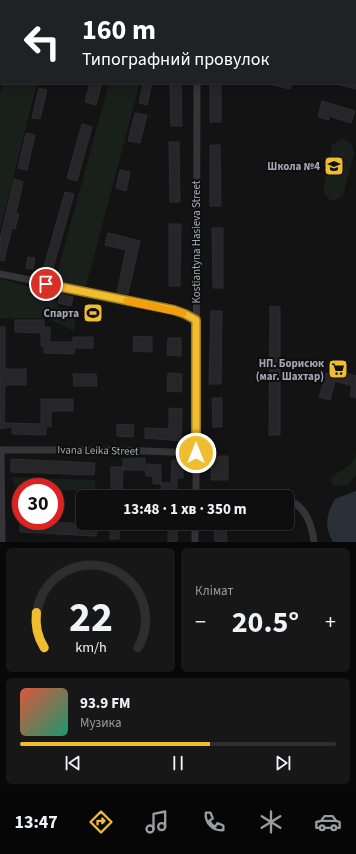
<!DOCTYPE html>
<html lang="uk">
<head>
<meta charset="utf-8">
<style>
	body { margin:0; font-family:"Source Sans 3",sans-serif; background:#171718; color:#f1f3f6; height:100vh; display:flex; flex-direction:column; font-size:15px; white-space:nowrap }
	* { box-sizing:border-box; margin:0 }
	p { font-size:13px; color:#9b9c9e }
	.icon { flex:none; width:22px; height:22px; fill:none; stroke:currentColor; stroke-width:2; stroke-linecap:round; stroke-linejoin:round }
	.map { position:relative; height:542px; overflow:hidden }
	.panel { display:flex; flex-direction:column; gap:6px; padding:6px; background:#080808; flex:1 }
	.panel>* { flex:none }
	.top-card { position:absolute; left:0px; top:0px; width:356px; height:84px; box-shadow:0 2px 10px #0003,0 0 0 1px #2e2e2f; background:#202124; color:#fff; overflow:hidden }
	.speed { position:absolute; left:12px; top:478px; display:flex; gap:8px; font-size:20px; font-weight:700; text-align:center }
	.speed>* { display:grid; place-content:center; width:52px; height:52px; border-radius:50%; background:#0e0e0f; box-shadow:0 2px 10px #0003,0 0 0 1px #2e2e2f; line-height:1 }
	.speed .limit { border:6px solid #d22; background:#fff; color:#111 }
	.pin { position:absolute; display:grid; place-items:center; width:34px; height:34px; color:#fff; margin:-17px; border:2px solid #fff; border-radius:50%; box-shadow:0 1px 4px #0007 }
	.me { position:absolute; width:44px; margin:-22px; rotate:0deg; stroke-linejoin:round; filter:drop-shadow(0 0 3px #0008) }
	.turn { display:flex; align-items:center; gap:14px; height:84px; padding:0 16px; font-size:18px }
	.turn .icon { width:52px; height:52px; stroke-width:2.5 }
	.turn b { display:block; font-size:28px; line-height:34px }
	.big { font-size:30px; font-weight:700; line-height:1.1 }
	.panel .card { flex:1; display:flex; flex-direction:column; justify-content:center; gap:6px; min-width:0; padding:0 14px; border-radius:6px; background:#171718 }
	.panel .dial { align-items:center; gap:0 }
	.dial svg { height:104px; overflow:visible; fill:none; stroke:#2e2e2f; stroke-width:7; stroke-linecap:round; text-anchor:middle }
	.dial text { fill:#f1f3f6; stroke:none }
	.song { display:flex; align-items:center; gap:12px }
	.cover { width:48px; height:48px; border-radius:6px; background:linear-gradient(135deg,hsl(10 70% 55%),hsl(160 70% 35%)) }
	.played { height:4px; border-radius:2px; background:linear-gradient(90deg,#f0bc30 60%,#2e2e2f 60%) }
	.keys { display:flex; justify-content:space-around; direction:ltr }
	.heat { display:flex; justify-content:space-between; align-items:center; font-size:22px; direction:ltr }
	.panel .tiles { flex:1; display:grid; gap:6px; grid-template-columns:1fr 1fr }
	.card:last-child { grid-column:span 2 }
	.trip { position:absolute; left:76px; top:490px; width:218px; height:40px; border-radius:6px; background:#0e0e0f; box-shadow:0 2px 10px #0003,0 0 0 1px #2e2e2f; font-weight:700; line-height:40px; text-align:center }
	.dock { display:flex; height:64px; justify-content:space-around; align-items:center; background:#060606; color:#9b9c9e }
	.dock .icon { width:28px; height:28px }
	.dock .active { color:#f0bc30 }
	.dock b { font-size:18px; color:#f1f3f6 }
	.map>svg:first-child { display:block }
</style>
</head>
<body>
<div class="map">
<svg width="356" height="542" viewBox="0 0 356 542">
	<rect width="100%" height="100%" fill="#131314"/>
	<!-- green -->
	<g fill="#191f1a">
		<path d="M3 83H37L0 230V93Z"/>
		<path d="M109 83H140L85 290 54 285Z"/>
		<path d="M340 139H344L352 144 354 153 343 196 335 200H330L323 192 332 145Z"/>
		<path d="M0 279 52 293 58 307 76 310 74 331 47 318H0Z"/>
		<path d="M356 454V475L348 485 333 486 330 478 351 464Z"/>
		<path d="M11 477 95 480V491L55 490V487H21V489H17Z"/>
	</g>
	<!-- water -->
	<path fill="#293038" d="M356 491V542H333C324 526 326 515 335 499Z"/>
	<!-- building -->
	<g fill="#262628" stroke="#2d2d30">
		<path d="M90 83H102L96 105 85 102Z"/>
		<path d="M143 83H152L147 105 139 103Z"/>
		<path d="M170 83H181L182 126H171Z"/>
		<rect x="210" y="83" width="11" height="39"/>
		<path d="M273 83H292L290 89 273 85Z"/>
		<path d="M339 83H356V89L339 85Z"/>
		<path d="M39 88 47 90 40 119 32 118Z"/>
		<path d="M322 101 355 111 351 123 329 116V120L318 117Z"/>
		<path d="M135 113 147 115 140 143 128 141Z"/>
		<path d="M82 124 92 127 77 181 67 178Z"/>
		<path d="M26 133 35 135 27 170 18 168Z"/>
		<path d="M169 142H179L180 202H170Z"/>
		<path d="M210 145H220L221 206H210Z"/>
		<path d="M120 170 130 172 126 191 116 188Z"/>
		<path d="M14 179 23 182 16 213 19 214 15 229 12 228 4 261 0 260V239Z"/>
		<path d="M65 192 74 194 52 272 43 270Z"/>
		<path d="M169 224H181L180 286H169Z"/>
		<path d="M212 228H223V288H213Z"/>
		<path d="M108 233 140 241 128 294 117 292 126 250 105 245Z"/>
		<path d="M28 257 35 258 33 269 26 268Z"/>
		<path d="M60 294 73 297 71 306 58 303Z"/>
		<path d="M270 306 280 307V435H269Z"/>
		<path d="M211 311H222L221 384H209Z"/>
		<path d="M15 320H44V327H50V342H73V337H93V348H75L74 354 44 353V346H41V333L15 332Z"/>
		<path d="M0 327H5V369H26V385H5L4 423 41 424V399H73V411H51V427L46 426V435L12 434V427L0 429Z"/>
		<path d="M134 336 152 337V352L133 351Z"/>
		<path d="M168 338H181V356L167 355Z"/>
		<path d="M335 370 356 376V398L350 396 352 386 335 381 330 400 319 397 326 373 333 376Z"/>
		<path d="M168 373 182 374 181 392 167 391Z"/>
		<path d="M73 374H96L97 386H74Z"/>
		<path d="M212 398H222V427H213Z"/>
		<path d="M169 408 182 409 181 441 145 438V428L169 429Z"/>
		<path d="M117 424 134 425 133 437 117 436Z"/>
		<path d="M212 456H228V480H211Z"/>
		<path d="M145 458V464L161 465V483H171L172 460H183V478H177V497H168V494H162L161 484H153V476H146L145 470H123V459Z"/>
		<path d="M11 459 95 463 94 475 11 472Z"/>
		<path d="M111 467H123L122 497H111Z"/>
		<path d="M20 521 97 524 96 536 20 532Z"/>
		<rect x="110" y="523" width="9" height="16"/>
		<rect x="168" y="523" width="9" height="19"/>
		<path d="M214 523H226L227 542H215Z"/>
	</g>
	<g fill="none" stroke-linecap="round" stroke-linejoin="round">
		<!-- minor -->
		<g stroke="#343439" stroke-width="7">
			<path d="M151 0 155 1"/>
			<path d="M200 1V0"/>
			<path d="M355 50 356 51"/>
			<path d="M0 274 174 309 185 314 195 320"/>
			<path d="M0 450H119L196 453"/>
			<path d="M1 450 2 542"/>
			<path d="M196 496 226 495 283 497"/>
			<path d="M196 497 197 83"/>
			<path d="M287 499C305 506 312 524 314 542"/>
			<path d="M195 542V523"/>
		</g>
	</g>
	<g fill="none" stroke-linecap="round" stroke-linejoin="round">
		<!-- route casing -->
		<g stroke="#9c7a1f" stroke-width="10">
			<path id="route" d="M46 284 174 310 185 314 196 320V453"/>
		</g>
		<!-- route -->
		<use href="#route" stroke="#f0bc30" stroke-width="7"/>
		<!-- slow -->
		<path stroke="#f59e0b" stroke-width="7" d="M127 301 183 313"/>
	</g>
	<!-- icons -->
	<defs>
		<g id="school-square" transform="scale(1)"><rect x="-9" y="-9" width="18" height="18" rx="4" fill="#f0bc30" stroke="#0e0e0f"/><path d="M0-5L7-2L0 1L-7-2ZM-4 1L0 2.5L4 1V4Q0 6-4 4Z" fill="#111"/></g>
		<g id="stadium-square" transform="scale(1)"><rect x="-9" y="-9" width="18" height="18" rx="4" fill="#f0bc30" stroke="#0e0e0f"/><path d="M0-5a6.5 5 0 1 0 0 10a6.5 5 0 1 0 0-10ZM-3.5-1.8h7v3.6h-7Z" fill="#111"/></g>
		<g id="supermarket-square" transform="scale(1)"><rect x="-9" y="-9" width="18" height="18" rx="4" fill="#f0bc30" stroke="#0e0e0f"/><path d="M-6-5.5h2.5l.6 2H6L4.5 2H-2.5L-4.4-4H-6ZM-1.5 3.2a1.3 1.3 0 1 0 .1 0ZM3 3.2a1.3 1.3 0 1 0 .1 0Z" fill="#111"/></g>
	</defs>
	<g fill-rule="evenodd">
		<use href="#school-square" x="334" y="166"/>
		<use href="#stadium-square" x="93" y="313"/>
		<use href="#supermarket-square" x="338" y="369"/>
	</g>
	<g text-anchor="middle" stroke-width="4" stroke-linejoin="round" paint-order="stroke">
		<!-- poi labels -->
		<g font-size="11" font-weight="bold" fill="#a4a8b5" stroke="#0e0e0f" text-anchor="end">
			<text x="320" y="170">Школа №4</text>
			<text x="79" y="317">Спарта</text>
			<text x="324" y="367">НП. Борисюк<tspan x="324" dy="13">(маг. Шахтар)</tspan></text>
		</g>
		<!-- street labels -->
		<g font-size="11" fill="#a4a8b5" stroke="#0e0e0f">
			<text transform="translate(196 242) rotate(-90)" y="4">Kostiantyna Hasieva Street</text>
			<text transform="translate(98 450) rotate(1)" y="4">Ivana Leika Street</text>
		</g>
	</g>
</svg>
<div class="speed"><div class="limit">30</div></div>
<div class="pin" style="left:46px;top:284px;background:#d93025"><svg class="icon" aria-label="arrive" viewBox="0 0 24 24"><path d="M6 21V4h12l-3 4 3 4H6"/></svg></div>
<svg class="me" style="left:196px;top:453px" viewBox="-20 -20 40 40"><circle r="17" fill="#f0bc30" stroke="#fff" stroke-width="3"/><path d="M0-11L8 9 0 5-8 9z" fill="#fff"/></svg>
<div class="trip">13:48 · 1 хв · 350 m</div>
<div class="top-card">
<div class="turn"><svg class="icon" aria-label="left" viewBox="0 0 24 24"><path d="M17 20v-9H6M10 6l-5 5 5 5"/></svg><div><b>160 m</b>Типографний провулок</div></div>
</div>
</div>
<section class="panel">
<div class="tiles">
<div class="card dial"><svg viewBox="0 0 100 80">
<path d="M14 69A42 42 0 1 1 86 69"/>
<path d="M14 69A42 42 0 0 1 8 42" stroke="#f0bc30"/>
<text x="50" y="56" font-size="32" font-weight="700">22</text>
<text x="50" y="72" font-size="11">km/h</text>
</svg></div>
<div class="card"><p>Клімат</p>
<div class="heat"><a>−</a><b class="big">20.5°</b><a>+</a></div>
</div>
<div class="card">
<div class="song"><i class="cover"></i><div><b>93.9 FM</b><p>Музика</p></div></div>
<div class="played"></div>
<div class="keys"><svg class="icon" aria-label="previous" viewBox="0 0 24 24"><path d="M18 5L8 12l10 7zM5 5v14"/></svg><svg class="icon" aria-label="pause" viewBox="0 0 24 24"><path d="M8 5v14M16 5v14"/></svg><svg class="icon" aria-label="next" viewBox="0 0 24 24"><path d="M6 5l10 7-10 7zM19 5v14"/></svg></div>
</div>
</div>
</section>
<nav class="dock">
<b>13:47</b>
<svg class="icon active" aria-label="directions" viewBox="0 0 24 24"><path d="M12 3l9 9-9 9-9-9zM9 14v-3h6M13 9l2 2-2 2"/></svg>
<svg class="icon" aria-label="music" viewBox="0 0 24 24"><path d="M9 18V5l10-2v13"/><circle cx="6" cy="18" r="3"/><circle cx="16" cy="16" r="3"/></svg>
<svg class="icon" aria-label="phone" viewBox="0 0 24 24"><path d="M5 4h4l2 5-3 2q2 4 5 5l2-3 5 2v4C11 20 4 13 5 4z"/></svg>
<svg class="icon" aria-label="climate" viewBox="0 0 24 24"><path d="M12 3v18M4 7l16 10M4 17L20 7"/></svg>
<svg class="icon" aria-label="car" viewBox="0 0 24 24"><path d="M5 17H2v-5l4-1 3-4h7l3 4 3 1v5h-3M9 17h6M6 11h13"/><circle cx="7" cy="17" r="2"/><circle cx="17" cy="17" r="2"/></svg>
</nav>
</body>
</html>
